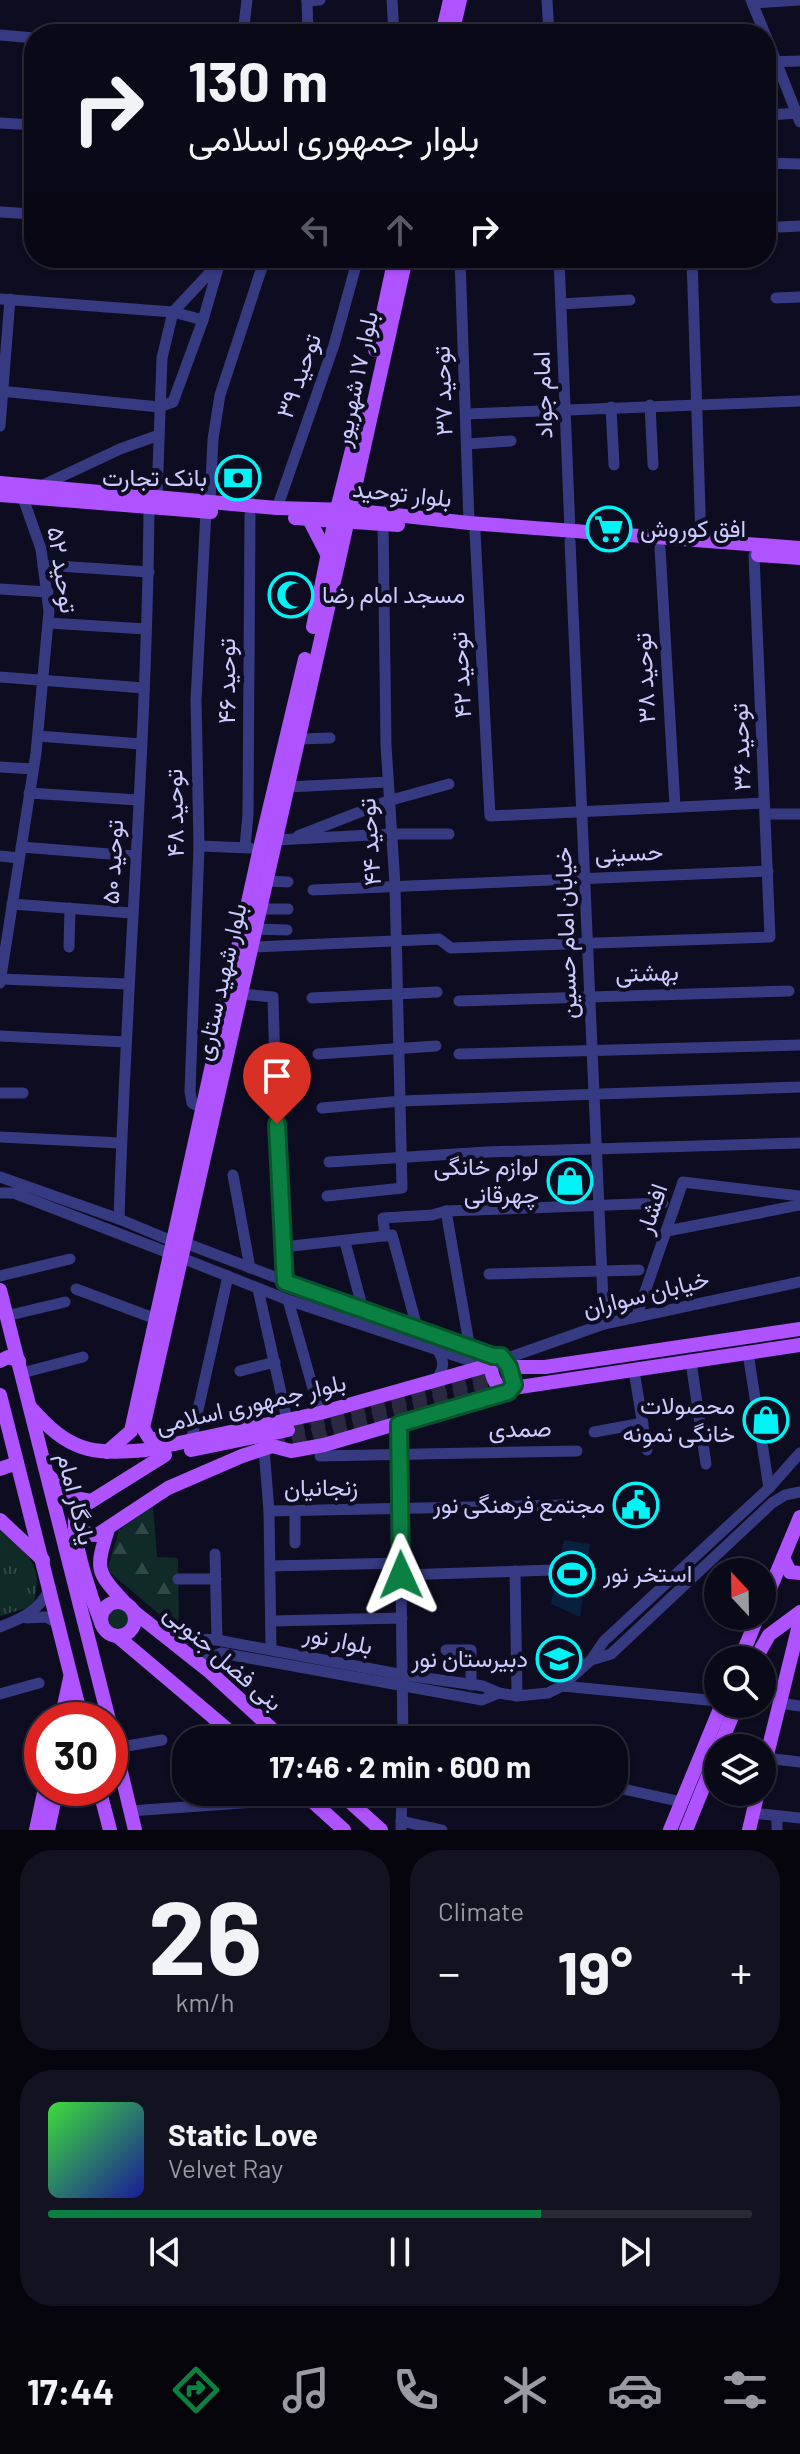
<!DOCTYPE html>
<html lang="en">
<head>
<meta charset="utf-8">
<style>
	body { margin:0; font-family:Barlow,Vazirmatn,sans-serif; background:#131221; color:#f1f3f6; height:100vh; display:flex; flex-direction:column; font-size:30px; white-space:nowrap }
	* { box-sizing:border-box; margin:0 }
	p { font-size:26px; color:#999aa2 }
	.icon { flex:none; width:44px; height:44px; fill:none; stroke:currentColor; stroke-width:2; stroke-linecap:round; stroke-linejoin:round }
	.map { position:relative; height:1830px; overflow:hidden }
	.drawer { display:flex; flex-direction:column; gap:20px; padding:20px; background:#06050d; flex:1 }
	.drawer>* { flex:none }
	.banner { position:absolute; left:24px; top:24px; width:752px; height:244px; border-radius:32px; box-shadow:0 2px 6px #0004,0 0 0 2px #2a2a37; background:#0a0918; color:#f1f3f6; overflow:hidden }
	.needle { width:52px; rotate:338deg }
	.buttons { position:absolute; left:704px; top:1558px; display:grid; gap:16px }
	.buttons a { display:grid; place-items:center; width:72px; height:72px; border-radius:50%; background:#0a0918; box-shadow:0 2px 6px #0004,0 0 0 2px #2a2a37; font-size:40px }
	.speed { position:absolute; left:24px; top:1702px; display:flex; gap:16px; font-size:40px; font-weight:700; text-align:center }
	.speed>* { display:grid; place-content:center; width:104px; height:104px; border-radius:50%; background:#0a0918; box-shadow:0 2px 6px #0004,0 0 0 2px #2a2a37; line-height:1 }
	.speed .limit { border:12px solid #d22; background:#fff; color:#111 }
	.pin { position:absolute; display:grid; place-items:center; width:68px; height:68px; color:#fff; margin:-82px -34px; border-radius:50% 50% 50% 0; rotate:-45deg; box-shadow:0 0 8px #0007 }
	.pin .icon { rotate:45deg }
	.me { position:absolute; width:88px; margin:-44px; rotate:359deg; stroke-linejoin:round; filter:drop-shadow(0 0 6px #0008) }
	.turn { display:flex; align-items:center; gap:28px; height:168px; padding:0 32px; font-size:36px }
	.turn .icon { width:104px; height:104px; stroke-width:2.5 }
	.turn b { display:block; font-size:56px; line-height:68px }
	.lanes { display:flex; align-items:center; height:76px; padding:0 32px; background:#0003; justify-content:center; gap:40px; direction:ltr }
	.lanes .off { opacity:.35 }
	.big { font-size:60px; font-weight:700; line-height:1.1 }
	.drawer .widget { flex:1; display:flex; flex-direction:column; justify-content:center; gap:12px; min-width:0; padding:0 28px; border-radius:32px; background:#131221 }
	.drawer .dial { align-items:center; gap:0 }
	.dial b { font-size:104px; line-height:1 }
	.song { display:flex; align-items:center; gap:24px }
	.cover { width:96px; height:96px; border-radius:12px; background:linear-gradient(135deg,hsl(120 70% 55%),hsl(240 70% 35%)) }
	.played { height:8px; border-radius:4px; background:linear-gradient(90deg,#0b8043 70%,#2a2a37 70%) }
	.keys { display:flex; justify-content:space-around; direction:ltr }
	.heat { display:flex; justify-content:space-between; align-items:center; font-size:44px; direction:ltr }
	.drawer .tiles { flex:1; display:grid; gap:20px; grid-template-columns:1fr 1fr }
	.widget:last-child { grid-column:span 2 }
	.trip { position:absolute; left:172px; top:1726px; width:456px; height:80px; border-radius:32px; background:#0a0918; box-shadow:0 2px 6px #0004,0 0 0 2px #2a2a37; font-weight:700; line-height:80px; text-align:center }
	.tabs { display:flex; height:128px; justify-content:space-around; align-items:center; background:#04040a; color:#999aa2 }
	.tabs .icon { width:56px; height:56px }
	.tabs .active { color:#0b8043 }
	.tabs b { font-size:36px; color:#f1f3f6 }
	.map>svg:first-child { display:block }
</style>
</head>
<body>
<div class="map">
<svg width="800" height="1830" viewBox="0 0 800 1830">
	<defs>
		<pattern id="grass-tufts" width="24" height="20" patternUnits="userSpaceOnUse" patternTransform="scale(2)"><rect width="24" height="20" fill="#0f2a27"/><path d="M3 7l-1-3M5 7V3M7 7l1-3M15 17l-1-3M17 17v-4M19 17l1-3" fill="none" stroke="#314847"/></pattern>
		<pattern id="forest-firs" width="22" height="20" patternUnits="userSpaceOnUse" patternTransform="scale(2)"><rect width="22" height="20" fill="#0f2a27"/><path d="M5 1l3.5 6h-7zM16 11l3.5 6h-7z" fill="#314847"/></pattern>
	</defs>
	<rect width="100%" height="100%" fill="#0e0c20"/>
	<!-- grass -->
	<g fill="url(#grass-tufts)">
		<path d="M0 1530C29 1556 45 1564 33 1606L0 1616Z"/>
		<circle cx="118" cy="1619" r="14"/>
	</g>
	<!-- forest -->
	<path fill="url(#forest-firs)" d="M153 1505 157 1557 178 1558 179 1631 107 1570 119 1530Z"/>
	<!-- water -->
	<path fill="#08203d" d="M564 1540 590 1544 580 1617 551 1604Z"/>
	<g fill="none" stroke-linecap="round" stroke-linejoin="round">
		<!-- major-tunnel -->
		<g stroke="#2a2941" stroke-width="14" stroke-dasharray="14 7" stroke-linecap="butt">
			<path d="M290 1429 487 1378"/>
			<path d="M272 1446 480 1388 507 1385"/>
		</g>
		<!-- minor -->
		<g stroke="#363a80" stroke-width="11">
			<path d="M307 0 308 34"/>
			<path d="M392 0 394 34"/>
			<path d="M547 0 549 34"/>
			<path d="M751 0 765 34"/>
			<path d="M307 1 320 0"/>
			<path d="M753 3 800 0"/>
			<path d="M243 34 247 0"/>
			<path d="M0 35 34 38"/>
			<path d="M766 36 800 122"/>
			<path d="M766 62 800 61"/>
			<path d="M766 115 800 113"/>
			<path d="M0 123 34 125"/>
			<path d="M766 163 800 164"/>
			<path d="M0 212 34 214"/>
			<path d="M779 227 800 226"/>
			<path d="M460 258 469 523"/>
			<path d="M559 258 570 531"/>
			<path d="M692 258 701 541"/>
			<path d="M776 298 800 297"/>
			<path d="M0 299 173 312 203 320"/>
			<path d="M561 304 630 300"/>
			<path d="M0 391 159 407 173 402 203 320 221 258"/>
			<path d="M650 405 653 465"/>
			<path d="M611 407 614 465"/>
			<path d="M466 414 800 401"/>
			<path d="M0 426 10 299"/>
			<path d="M467 444 511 441"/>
			<path d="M39 487 120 449 159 435"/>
			<path d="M157 496 162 358 173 312 216 266"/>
			<path d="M210 502 213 439 220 395 265 258"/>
			<path d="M277 508 334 345 358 258"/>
			<path d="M475 532 490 816 764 803"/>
			<path d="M570 541 604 1324"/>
			<path d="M660 548 675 806"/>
			<path d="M43 565 149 572"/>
			<path d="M0 589 48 592"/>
			<path d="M49 623 146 629"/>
			<path d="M0 677 144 688"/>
			<path d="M38 736 141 744"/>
			<path d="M298 739 330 738"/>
			<path d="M0 767 33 769"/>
			<path d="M288 787 388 782"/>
			<path d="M29 793 138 800"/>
			<path d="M765 814H800"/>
			<path d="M298 836 388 801 449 784"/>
			<path d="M275 840 391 834H449"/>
			<path d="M199 846 250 848"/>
			<path d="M21 847 135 856"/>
			<path d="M245 847 248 814 250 515"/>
			<path d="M0 856 19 858"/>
			<path d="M266 881 288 882"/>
			<path d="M313 890 768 871"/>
			<path d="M12 904 132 913"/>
			<path d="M260 909H288"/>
			<path d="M256 929 287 930"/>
			<path d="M69 947 70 908"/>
			<path d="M252 947 439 939 451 948 770 937 754 555"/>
			<path d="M1 979 128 984"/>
			<path d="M0 983 36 753 49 611 41 549 23 498"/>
			<path d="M242 994 273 997 278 1175 285 1282"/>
			<path d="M312 998 437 992"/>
			<path d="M459 1001 789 991"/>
			<path d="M0 1036 126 1042"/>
			<path d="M318 1054 436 1046"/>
			<path d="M459 1054 800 1045"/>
			<path d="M0 1093H23"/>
			<path d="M202 1108 192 1103 190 1091 199 846 196 700 206 511"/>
			<path d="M322 1108 401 1101 800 1087"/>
			<path d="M0 1137 121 1143"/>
			<path d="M329 1162 487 1152 800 1143"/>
			<path d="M233 1175 250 1268"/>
			<path d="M0 1177 119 1219 172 1241"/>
			<path d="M0 1193H14L169 1253"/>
			<path d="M327 1196 402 1188 395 885 386 745 383 523"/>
			<path d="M446 1211 470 1349"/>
			<path d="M119 1219C126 982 147 745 149 507"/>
			<path d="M667 1231 800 1205"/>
			<path d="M385 1236 383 1218 432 1215 446 1211 663 1203"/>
			<path d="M345 1242 363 1310"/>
			<path d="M185 1243 418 1331 493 1356"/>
			<path d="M283 1247 392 1235 418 1331"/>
			<path d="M182 1258 288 1300 471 1361 491 1363"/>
			<path d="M489 1274 639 1270"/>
			<path d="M0 1276 70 1259"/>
			<path d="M76 1289 156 1319"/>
			<path d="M258 1289 287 1420"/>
			<path d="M288 1300 320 1413"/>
			<path d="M637 1315 683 1182 800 1196"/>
			<path d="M6 1316 65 1302"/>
			<path d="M748 1353 769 1488"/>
			<path d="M505 1359 604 1324 800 1282"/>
			<path d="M691 1362 706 1464"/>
			<path d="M240 1371 275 1362"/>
			<path d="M634 1371 647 1450"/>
			<path d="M22 1373 83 1357"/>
			<path d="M437 1379C444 1368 445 1361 437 1349"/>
			<path d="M399 1424 403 1740"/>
			<path d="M594 1432 643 1423"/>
			<path d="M191 1441 228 1276"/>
			<path d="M264 1449 269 1511 271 1649"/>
			<path d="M320 1456 577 1451"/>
			<path d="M269 1511 566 1505"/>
			<path d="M295 1511V1543"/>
			<path d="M215 1554 217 1640"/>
			<path d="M270 1566 401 1563"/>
			<path d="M515 1571 517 1696"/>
			<path d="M401 1575 554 1570"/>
			<path d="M178 1579H216"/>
			<path d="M26 1618 46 1617 59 1624"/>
			<path d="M271 1621 402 1618"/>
			<path d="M0 1627C23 1618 39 1611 50 1588"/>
			<path d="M167 1637 217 1640 404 1675 483 1686 499 1693 517 1696 548 1693 562 1686 591 1660 604 1641 769 1488 800 1453"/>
			<path d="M446 1650H471V1685"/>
			<path d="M591 1660 611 1654 772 1503 785 1495 800 1492"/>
			<path d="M210 1672 208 1659 221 1653 482 1700 499 1693"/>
			<path d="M562 1686 718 1701"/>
			<path d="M0 1694 39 1683"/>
			<path d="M780 1703 800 1706"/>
			<path d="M115 1748 162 1740"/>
			<path d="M766 1758 800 1762"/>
			<path d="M614 1787 682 1802"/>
			<path d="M130 1811 283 1800 299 1792"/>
			<path d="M753 1813 800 1818"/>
			<path d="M777 1816V1830"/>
			<path d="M401 1821 442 1830"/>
			<path d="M401 1830 402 1792"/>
		</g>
		<!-- major -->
		<g stroke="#af52ff" stroke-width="14">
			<path d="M442 34 450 0"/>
			<path d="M452 34 460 0"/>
			<path d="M375 350 395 258"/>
			<path d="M0 483 277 508 350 510 469 523 800 548"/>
			<path d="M0 495 211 512"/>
			<path d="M295 518 398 525"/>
			<path d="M309 519 327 554"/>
			<path d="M758 555 800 558"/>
			<path d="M313 627 337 509 360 418"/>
			<path d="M0 1290 109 1720"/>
			<path d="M497 1355C509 1359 513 1373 514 1385L508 1392C494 1388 490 1373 491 1360Z"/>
			<path d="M0 1361 8 1357 19 1361"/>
			<path d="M509 1367H545L800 1329"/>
			<path d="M513 1388 800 1345"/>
			<path d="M0 1395 82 1720"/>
			<path d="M31 1408C69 1451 90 1455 146 1450L320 1413 490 1365"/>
			<path d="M174 1444 149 1438 143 1428C234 1038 319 648 406 258"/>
			<path d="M191 1450 288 1430"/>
			<path d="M107 1452 131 1431 260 848 305 659"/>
			<path d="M165 1455 85 1505 76 1516C75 1529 86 1535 97 1535L168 1488 242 1456 272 1446 291 1451 324 1445 504 1392"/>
			<path d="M0 1469 17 1463"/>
			<path d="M49 1476 69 1497 91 1501"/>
			<path d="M0 1520 43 1560"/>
			<path d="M75 1520C73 1546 92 1600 102 1625"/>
			<path d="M108 1529C95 1571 96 1571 126 1604"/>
			<path d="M783 1558 790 1572 800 1573"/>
			<circle cx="118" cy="1619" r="17"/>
			<path d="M762 1608 800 1517"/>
			<path d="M133 1611 210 1672 284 1740"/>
			<path d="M117 1636 240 1740"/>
			<path d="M740 1660 758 1616"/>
			<path d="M755 1660 769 1635 800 1612"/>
			<path d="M61 1720 70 1678"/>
			<path d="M110 1726 135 1830"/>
			<path d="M719 1748 737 1704"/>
			<path d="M762 1775 800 1621"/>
			<path d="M99 1788 110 1830"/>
			<path d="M302 1792 344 1830"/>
			<path d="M339 1792 381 1830"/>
			<path d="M36 1830 45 1788"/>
			<path d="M48 1830 57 1788"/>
			<path d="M670 1830 722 1704"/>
			<path d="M686 1830 718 1751"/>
			<path d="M749 1830 758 1792"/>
		</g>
	</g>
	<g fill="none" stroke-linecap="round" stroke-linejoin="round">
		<!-- route casing -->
		<g stroke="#07532c" stroke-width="20">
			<path id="route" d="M277 1124 285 1282 493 1356H501L509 1367 514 1385 508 1392 399 1424 401 1575"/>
		</g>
		<!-- route -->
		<use href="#route" stroke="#0b8043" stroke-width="14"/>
	</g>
	<!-- icons -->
	<defs>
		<g id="bank-ring" transform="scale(2.3)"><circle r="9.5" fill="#0e0c20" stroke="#00f4f6" stroke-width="1.5"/><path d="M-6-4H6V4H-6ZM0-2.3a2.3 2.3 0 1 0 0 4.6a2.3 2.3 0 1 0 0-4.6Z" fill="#00f4f6"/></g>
		<g id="supermarket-ring" transform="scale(2.3)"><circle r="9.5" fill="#0e0c20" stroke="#00f4f6" stroke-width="1.5"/><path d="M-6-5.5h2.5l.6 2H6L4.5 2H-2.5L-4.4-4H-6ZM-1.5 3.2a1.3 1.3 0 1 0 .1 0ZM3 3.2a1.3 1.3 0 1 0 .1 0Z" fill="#00f4f6"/></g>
		<g id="mosque-ring" transform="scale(2.3)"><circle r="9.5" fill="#0e0c20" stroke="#00f4f6" stroke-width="1.5"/><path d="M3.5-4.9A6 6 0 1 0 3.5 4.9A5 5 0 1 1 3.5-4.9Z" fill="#00f4f6"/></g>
		<g id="shop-ring" transform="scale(2.3)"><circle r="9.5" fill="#0e0c20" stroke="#00f4f6" stroke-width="1.5"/><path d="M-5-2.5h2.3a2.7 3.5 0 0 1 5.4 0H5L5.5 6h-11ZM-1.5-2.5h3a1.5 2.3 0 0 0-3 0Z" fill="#00f4f6"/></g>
		<g id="civic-ring" transform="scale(2.3)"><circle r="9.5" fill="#0e0c20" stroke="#00f4f6" stroke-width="1.5"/><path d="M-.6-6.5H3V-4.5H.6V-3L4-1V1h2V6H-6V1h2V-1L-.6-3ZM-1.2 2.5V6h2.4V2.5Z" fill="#00f4f6"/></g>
		<g id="stadium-ring" transform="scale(2.3)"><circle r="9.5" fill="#0e0c20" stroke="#00f4f6" stroke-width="1.5"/><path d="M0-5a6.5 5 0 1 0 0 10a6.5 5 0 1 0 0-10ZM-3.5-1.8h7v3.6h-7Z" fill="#00f4f6"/></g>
		<g id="school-ring" transform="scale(2.3)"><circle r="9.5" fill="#0e0c20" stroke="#00f4f6" stroke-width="1.5"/><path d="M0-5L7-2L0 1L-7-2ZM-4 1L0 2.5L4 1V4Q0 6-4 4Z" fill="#00f4f6"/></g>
	</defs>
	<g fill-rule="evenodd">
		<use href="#bank-ring" x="238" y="478"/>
		<use href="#supermarket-ring" x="609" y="529"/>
		<use href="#mosque-ring" x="291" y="595"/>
		<use href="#shop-ring" x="570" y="1181"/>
		<use href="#shop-ring" x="766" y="1420"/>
		<use href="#civic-ring" x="636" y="1505"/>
		<use href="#stadium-ring" x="572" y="1574"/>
		<use href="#school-ring" x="559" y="1659"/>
	</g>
	<g text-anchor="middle" stroke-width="8" stroke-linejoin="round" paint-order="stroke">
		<!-- street labels -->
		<g font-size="24" fill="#cccbff" stroke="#0e0c20">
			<text transform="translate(299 376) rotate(-70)" y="8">توحید ۳۹</text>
			<text transform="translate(356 379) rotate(-78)" y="8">بلوار ۱۷ شهریور</text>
			<text transform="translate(443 391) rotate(-92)" y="8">توحید ۳۷</text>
			<text transform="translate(543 395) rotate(-92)" y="8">امام جواد</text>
			<text transform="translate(402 494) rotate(6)" y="8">بلوار توحید</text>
			<text transform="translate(62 570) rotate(81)" y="8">توحید ۵۲</text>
			<text transform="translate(461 675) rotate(-93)" y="8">توحید ۴۲</text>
			<text transform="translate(645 678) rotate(-93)" y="8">توحید ۳۸</text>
			<text transform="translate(227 681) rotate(-90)" y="8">توحید ۴۶</text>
			<text transform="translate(741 747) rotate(-92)" y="8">توحید ۳۶</text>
			<text transform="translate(175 813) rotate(-91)" y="8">توحید ۴۸</text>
			<text transform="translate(370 842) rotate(-94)" y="8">توحید ۴۴</text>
			<text transform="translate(629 853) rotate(-2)" y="8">حسینی</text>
			<text transform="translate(113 862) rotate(-87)" y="8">توحید ۵۰</text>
			<text transform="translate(566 933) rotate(-92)" y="8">خیابان امام حسین</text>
			<text transform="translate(647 973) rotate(-2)" y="8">بهشتی</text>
			<text transform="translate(221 982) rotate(-77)" y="8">بلوار شهید ستاری</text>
			<text transform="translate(652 1209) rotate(-71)" y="8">افشار</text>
			<text transform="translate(646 1294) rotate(-14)" y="8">خیابان سواران</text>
			<text transform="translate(251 1404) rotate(-13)" y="8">بلوار جمهوری اسلامی</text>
			<text transform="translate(520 1429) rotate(-1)" y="8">صمدی</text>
			<text transform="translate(321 1488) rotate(-1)" y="8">زنجانیان</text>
			<text transform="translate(76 1499) rotate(76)" y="8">یادگار امام</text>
			<text transform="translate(338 1640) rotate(11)" y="8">بلوار نور</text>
			<text transform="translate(223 1658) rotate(41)" y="8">بنی فضل جنوبی</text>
		</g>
		<!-- poi labels -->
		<g font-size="24" fill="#cccbff" stroke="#0e0c20" text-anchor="end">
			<text x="207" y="486">بانک تجارت</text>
			<text x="640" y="537" text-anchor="start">افق کوروش</text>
			<text x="322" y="603" text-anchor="start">مسجد امام رضا</text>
			<text x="539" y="1175">لوازم خانگی<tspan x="539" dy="28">چهرقانی</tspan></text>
			<text x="735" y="1414">محصولات<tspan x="735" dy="28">خانگی نمونه</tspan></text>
			<text x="605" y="1513">مجتمع فرهنگی نور</text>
			<text x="603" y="1582" text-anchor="start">استخر نور</text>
			<text x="528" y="1667">دبیرستان نور</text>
		</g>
	</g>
</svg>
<div class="buttons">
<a><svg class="needle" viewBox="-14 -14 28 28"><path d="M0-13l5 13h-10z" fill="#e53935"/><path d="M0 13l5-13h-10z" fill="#999aa2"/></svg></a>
<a><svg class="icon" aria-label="search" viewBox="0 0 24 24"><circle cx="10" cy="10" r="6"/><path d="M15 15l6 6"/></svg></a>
<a><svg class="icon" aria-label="layers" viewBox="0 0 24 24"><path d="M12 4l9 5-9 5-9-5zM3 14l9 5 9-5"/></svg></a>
</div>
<div class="speed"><div class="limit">30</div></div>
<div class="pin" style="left:277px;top:1124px;background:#d93025"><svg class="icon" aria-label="arrive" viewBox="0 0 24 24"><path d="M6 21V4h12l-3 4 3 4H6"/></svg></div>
<svg class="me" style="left:401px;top:1575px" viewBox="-20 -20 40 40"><path d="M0-17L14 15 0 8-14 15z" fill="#0b8043" stroke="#fff" stroke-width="4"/></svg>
<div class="trip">17:46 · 2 min · 600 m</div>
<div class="banner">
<div class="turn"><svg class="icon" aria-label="right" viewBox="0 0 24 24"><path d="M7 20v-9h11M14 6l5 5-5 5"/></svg><div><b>130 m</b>بلوار جمهوری اسلامی</div></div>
<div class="lanes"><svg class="icon off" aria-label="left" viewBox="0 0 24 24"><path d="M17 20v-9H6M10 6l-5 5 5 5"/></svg><svg class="icon off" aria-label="ahead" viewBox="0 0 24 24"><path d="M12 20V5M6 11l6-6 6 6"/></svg><svg class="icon" aria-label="right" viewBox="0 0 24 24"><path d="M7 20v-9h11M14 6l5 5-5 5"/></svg></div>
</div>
</div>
<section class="drawer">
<div class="tiles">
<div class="widget dial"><b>26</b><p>km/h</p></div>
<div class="widget"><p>Climate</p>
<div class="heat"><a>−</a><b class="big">19°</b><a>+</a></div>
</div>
<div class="widget">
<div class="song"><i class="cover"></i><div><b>Static Love</b><p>Velvet Ray</p></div></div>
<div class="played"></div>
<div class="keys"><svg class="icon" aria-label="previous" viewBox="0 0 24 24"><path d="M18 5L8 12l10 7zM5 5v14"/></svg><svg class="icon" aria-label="pause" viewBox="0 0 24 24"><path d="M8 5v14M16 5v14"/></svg><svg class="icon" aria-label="next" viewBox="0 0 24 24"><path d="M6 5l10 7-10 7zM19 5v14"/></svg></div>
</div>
</div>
</section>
<nav class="tabs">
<b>17:44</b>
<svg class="icon active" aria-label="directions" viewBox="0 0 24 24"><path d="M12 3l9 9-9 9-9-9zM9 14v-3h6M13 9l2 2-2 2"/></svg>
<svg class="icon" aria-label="music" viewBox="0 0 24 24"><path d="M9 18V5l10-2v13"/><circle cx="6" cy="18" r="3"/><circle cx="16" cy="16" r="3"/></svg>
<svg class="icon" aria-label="phone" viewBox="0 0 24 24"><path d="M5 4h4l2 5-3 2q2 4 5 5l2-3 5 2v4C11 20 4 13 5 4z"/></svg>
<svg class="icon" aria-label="climate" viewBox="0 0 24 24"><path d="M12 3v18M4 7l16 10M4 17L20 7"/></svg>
<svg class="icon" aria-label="car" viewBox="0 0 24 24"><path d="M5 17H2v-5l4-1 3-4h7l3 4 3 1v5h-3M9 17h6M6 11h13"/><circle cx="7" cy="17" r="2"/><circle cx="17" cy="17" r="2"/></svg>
<svg class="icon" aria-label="filters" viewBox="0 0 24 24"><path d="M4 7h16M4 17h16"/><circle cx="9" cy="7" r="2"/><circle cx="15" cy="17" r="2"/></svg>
</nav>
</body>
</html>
